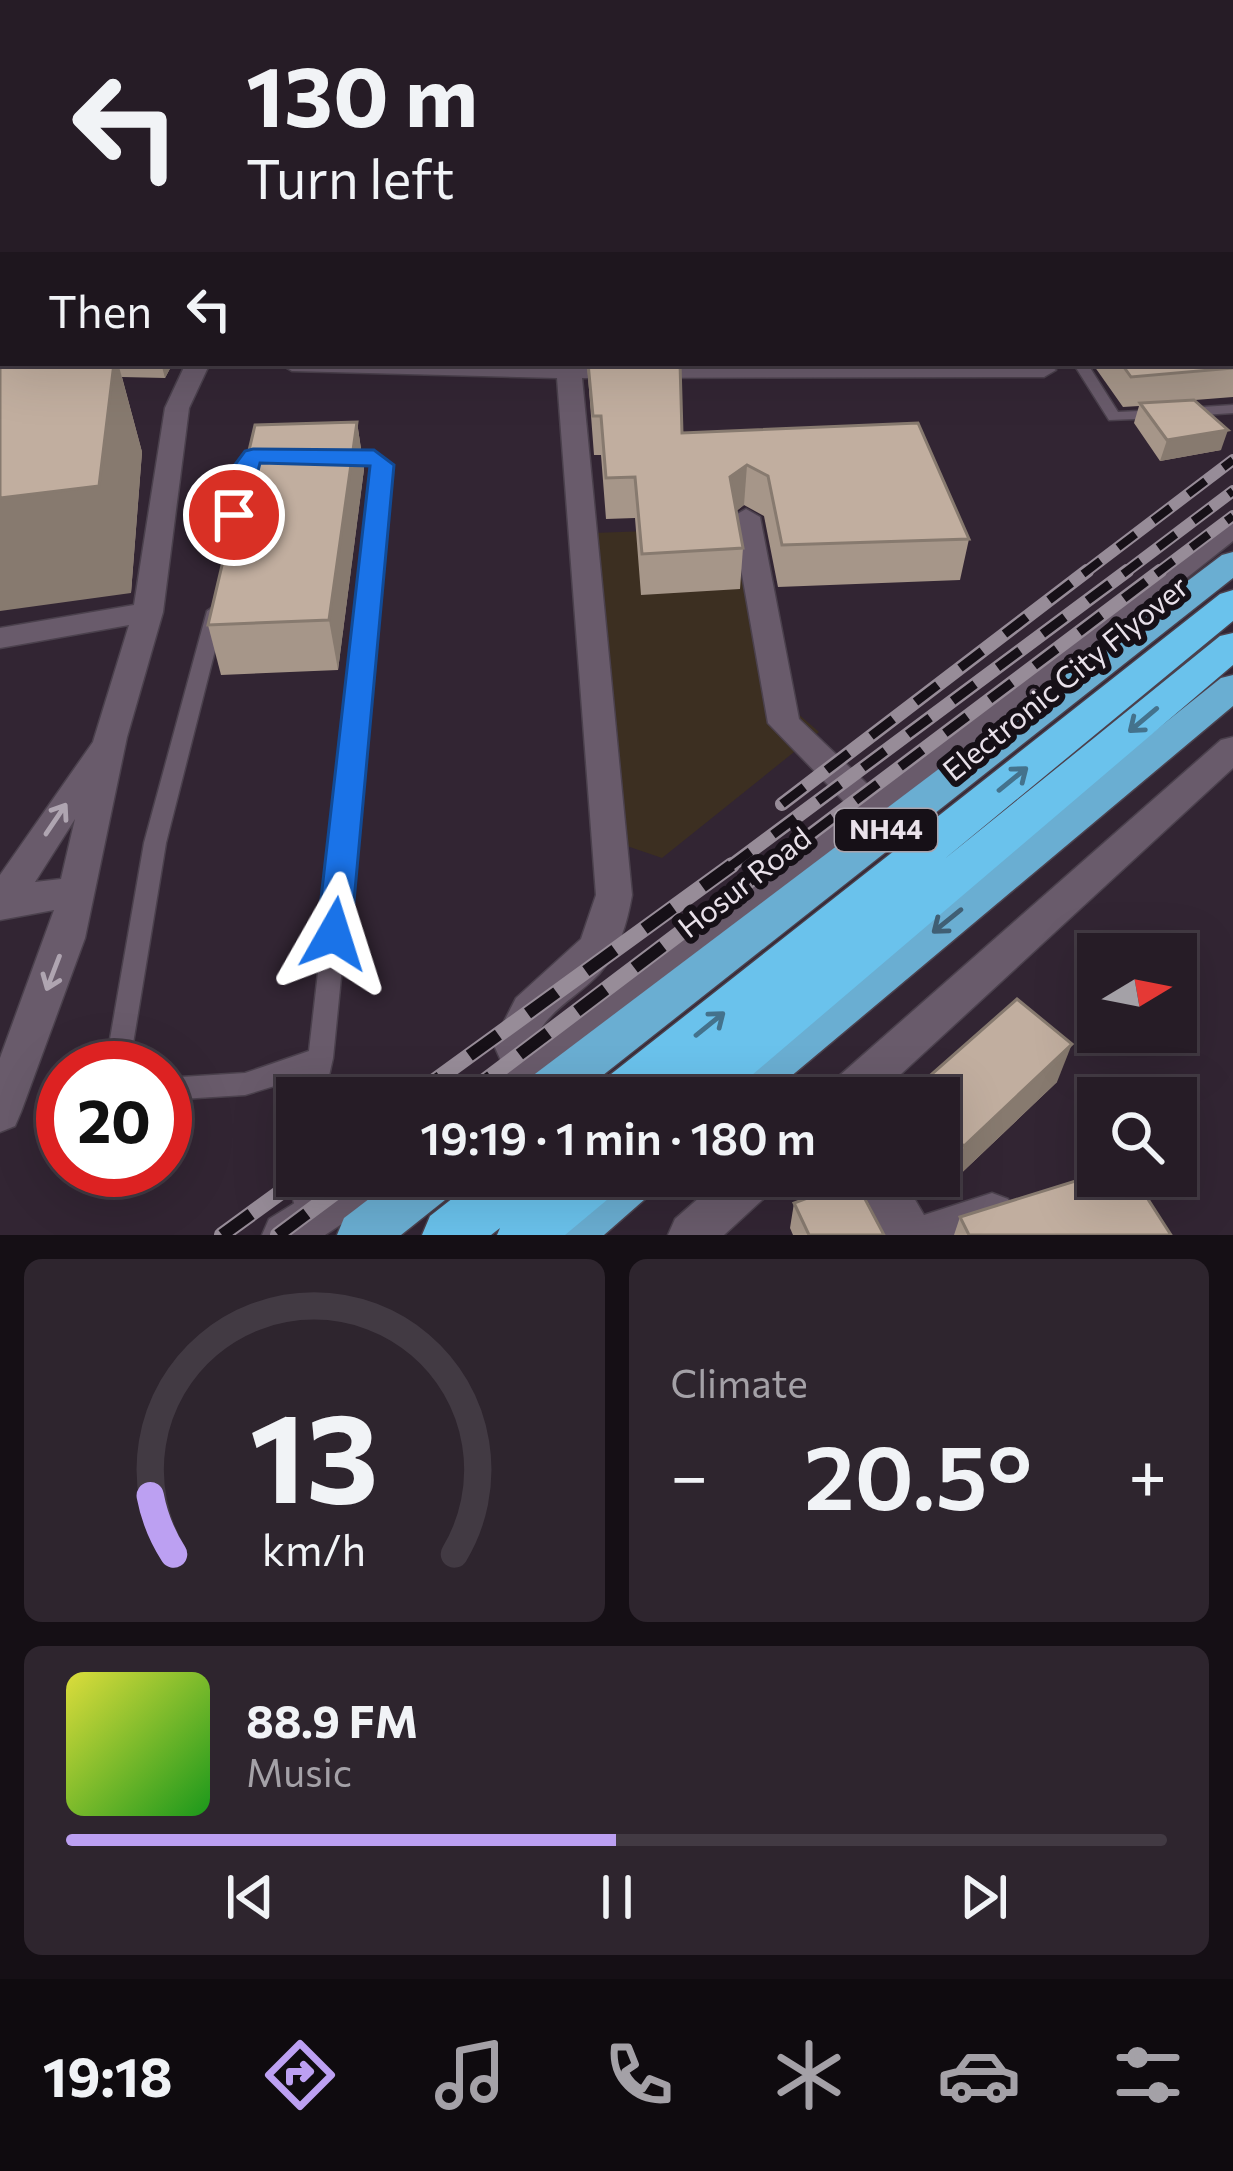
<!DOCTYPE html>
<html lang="en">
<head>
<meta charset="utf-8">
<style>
	body { margin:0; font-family:Commissioner,sans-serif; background:#2e252e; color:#f1f3f6; height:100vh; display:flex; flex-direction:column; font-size:45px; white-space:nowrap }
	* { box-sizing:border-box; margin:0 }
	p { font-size:39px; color:#a4a1a7 }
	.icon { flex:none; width:66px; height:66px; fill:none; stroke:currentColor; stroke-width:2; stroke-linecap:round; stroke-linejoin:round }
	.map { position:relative; height:1235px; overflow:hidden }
	.drawer { display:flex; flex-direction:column; gap:24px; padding:24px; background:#150f15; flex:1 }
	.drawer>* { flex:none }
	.top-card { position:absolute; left:0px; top:0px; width:1233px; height:366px; box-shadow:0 12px 48px #0002,0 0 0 3px #423a43; background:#261c26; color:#f1f3f6; overflow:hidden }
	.needle { width:78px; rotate:80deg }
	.buttons { position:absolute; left:1077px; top:933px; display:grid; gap:24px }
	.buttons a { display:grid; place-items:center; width:120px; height:120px; border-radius:0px; background:#261c26; box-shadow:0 12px 48px #0002,0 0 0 3px #423a43; font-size:60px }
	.speed { position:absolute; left:36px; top:1041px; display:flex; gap:24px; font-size:60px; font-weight:700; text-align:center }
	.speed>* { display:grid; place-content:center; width:156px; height:156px; border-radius:50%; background:#261c26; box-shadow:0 12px 48px #0002,0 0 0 3px #423a43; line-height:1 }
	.speed .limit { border:18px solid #d22; background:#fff; color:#111 }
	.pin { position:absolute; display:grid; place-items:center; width:102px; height:102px; color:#fff; margin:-51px; border:6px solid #fff; border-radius:50%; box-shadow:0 3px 12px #0007 }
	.me { position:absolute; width:132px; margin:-66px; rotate:6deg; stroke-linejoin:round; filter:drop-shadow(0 0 9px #0008) }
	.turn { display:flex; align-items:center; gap:42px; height:252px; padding:0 48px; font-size:54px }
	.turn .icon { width:156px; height:156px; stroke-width:2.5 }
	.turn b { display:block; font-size:84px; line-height:102px }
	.then { display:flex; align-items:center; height:114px; padding:0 48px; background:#0003; gap:24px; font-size:45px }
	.big { font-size:90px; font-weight:600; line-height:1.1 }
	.drawer .card { flex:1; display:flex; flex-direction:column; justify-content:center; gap:18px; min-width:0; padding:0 42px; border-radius:18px; background:#2e252e }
	.drawer .dial { align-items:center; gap:0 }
	.dial svg { height:312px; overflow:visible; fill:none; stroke:#423a43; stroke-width:7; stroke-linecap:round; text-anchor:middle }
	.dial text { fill:#f1f3f6; stroke:none }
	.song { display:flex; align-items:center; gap:36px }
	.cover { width:144px; height:144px; border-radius:18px; background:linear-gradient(135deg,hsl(60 70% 55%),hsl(120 70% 35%)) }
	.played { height:12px; border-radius:6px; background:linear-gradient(90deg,#bca0f2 50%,#423a43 50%) }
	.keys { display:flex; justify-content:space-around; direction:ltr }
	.heat { display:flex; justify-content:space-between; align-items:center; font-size:66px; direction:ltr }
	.drawer .tiles { flex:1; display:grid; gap:24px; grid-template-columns:1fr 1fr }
	.card:last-child { grid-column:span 2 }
	.trip { position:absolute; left:276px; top:1077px; width:684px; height:120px; border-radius:0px; background:#261c26; box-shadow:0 12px 48px #0002,0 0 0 3px #423a43; font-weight:600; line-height:120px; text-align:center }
	.tabs { display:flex; height:192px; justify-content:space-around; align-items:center; background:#0f0b0f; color:#a4a1a7 }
	.tabs .icon { width:84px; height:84px }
	.tabs .on { color:#bca0f2 }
	.tabs b { font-size:54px; color:#f1f3f6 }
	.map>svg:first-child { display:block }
</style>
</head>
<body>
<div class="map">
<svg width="1233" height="1235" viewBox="0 0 1233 1235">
	<rect width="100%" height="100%" fill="#322533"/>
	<!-- education -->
	<path fill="#3c2f21" d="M759 527 797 713 819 732 662 858 624 845 593 533Z"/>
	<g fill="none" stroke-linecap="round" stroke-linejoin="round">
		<!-- service casing -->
		<g stroke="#4b414d" stroke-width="3">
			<g id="service">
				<path d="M1230 346 1233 347V357L1230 356Z"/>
				<path d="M1073 363H1087L1118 412 1159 410 1166 414 1159 418 1109 420Z"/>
				<path d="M1233 405V413L1187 416 1180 412 1187 408Z"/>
				<path d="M253 451 272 454 274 457 266 462 257 461 251 470 240 531 238 535H226L224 531 235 470 247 453Z"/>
				<path d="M374 452 388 462 391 475 333 1058 324 1098H298L304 1077 245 1095 165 1100V1078L245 1073 309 1051 375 475 374 466 370 462 341 463 333 458 341 453Z"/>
				<path d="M216 605 225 611 166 843 129 1068H105L144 843 207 611Z"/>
				<path d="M297 1165V1176H315L325 1218 322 1227 312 1231 302 1227C296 1211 286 1184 293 1167Z"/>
			</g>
		</g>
		<!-- minor casing -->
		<g stroke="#4b414d" stroke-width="3">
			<g id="minor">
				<path d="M3 181V194L0 195V182Z"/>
				<rect x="0" y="255" width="3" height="14"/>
				<path d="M186 363H210L189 408 163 612 127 737 85 938 21 1112 15 1126 0 1132V1058L54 910 0 920V875L93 742 129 625 0 648V628L134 605 165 408ZM75 819 61 879 35 882Z"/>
				<path d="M542 363H1045L1056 370 1044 377 582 378 632 895C627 924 619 951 599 974 576 998 547 1010 533 1043L551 1079 545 1092 530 1098 515 1092 493 1043 516 998 581 939 596 895 557 378 292 371 280 364Z"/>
				<path d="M746 509 760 517 799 719 886 802 891 811 886 820 874 824 862 820 768 723 732 517Z"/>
				<path d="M855 1176H901L924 1215 992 1193 1008 1199 1014 1215 1008 1231 997 1235H885Z"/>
			</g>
		</g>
		<!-- tertiary casing -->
		<g stroke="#4b414d" stroke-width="3">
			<g id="tertiary">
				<path d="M468 0H486L488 3H470Z"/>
				<path d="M1233 519V541L531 1098H478L484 1084 1223 521Z"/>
				<path d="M1233 737V768L875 1098H824L830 1084 1221 740Z"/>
				<path d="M338 1176H399L392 1191 325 1235H262L269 1219Z"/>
				<path d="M724 1176H779L772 1191 724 1235H668L675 1219Z"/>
			</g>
		</g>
		<!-- trunk casing -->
		<g stroke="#4b414d" stroke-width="3">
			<g id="trunk">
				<path d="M1233 552V578L574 1098H516L523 1083 1222 555Z"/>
				<path d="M1233 675V706L765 1098H708L715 1083 1221 678Z"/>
				<path d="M399 1176H462L455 1192 401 1235H337L344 1218Z"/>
				<path d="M599 1176H660L653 1192 604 1235H541L548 1218Z"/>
			</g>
		</g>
		<!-- motorway casing -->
		<g stroke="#4b414d" stroke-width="3">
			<g id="motorway">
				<path d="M1233 590V621L942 861 1220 636 1233 633V665L725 1098H663L667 1089 656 1098H594L601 1082 1220 594Z"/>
				<path d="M481 1176H548L545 1183 554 1176H621L614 1194 565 1235H497L500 1228 491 1235H422L430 1216Z"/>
			</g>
		</g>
		<!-- service -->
		<use href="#service" fill="#695b6b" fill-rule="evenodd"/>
		<!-- minor -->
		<use href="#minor" fill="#695b6b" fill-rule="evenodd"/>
		<!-- tertiary -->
		<use href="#tertiary" fill="#695b6b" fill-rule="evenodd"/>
		<!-- trunk -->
		<use href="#trunk" fill="#6aaed2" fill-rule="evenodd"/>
		<!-- motorway -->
		<use href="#motorway" fill="#6ac2ec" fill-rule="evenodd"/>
		<!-- rail-far2 casing -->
		<g stroke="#978c98" stroke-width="12">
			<g id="rail-far2">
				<path d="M1083 574 1233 460"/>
				<path d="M1123 574 1233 491"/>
				<path d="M1156 574 1233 516"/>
			</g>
		</g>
		<!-- rail-far1 casing -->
		<g stroke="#978c98" stroke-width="14">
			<g id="rail-far1">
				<path d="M782 804 1087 571"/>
				<path d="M728 868 1127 571"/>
				<path d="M766 868 1160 571"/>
			</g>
		</g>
		<!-- rail casing -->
		<g stroke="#978c98" stroke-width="16">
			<g id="rail">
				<path d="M411 1098 732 865"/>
				<path d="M462 1098 770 865"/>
				<path d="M222 1235 303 1176"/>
				<path d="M278 1235 357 1176"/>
			</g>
		</g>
		<!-- rail-far2 -->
		<use href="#rail-far2" stroke="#161017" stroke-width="8" stroke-dasharray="22" stroke-linecap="butt"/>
		<!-- rail-far1 -->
		<use href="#rail-far1" stroke="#161017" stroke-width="9" stroke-dasharray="28" stroke-linecap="butt"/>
		<!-- rail -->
		<use href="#rail" stroke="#161017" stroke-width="12" stroke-dasharray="36" stroke-linecap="butt"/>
	</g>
	<!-- wall -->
	<g fill="#a69689">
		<path d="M491 0H1233V316L1230 314V3Z"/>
		<path d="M3 92V174L0 164V93Z"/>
		<path d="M1233 356V397L1195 400 1221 450 1160 461 1134 423 1139 406 1123 407 1092 363H1230Z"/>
		<path d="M0 363H173L165 378 122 377 142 452 131 593Z"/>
		<path d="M587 363H680L682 433 969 539 960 580 778 587 764 516 744 505 736 511 743 548 740 589 641 595 635 518 606 519 601 455H594Z"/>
		<path d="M357 422 364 469 338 670 221 675 208 625Z"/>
		<path d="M1057 1082 952 1182 939 1170V1098H907L908 1095Z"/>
		<path d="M794 1203 884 1235H793L790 1228Z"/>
		<path d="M960 1217 1171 1235H954Z"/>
	</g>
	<!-- shaded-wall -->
	<g fill="#877a6f">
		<path d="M329 0H379L380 3H328Z"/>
		<path d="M413 0H466L465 3H414Z"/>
		<path d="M114 363H118L142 452 131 593 0 611V498Z"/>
		<path d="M161 363H173L165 378Z"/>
		<path d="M357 422 364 469 338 670 329 620Z"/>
		<path d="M1228 430 1221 450 1160 461 1167 440Z"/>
		<path d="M747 465 744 505 728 518 730 477Z"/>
		<path d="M1072 1044 1057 1082 952 1182 964 1146Z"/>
	</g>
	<!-- building -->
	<g fill="#c1ae9f" stroke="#877a6f" stroke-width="3">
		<path d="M109 0H282L281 3H108Z"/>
		<path d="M291 0H329L328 3H292Z"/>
		<path d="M384 0H420L422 3H386Z"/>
		<path d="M502 0H1233V280L1230 278V3H499Z"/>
		<path d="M1230 352 1233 356V368L1131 377 1121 363H1230Z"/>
		<path d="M0 363H114L99 486 0 498Z"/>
		<path d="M588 363H680L682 433 918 423 969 539 782 545 768 476 747 465 730 477 743 548 642 554 635 477 606 478 601 416H593Z"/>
		<path d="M1194 400 1228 430 1167 440 1140 403Z"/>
		<path d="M357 422 329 620 208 625 255 425Z"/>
		<path d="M1017 999 1072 1044 964 1146 939 1123V1098H911L908 1095Z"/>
		<path d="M1098 1174V1176H1133L1171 1235H969L960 1217Z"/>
		<path d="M855 1180 884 1235H809L794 1203Z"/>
	</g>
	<!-- one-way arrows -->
	<defs><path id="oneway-shaft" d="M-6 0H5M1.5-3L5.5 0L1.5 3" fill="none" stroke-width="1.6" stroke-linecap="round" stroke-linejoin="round" transform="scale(3)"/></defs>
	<g stroke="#44728c">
		<use href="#oneway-shaft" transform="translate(1143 720) rotate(140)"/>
		<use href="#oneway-shaft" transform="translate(1013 779) rotate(-39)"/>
		<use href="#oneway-shaft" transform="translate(710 1024) rotate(-39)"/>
	</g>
	<g stroke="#afa5b1">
		<use href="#oneway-shaft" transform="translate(56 819) rotate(-56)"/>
		<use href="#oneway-shaft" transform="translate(53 973) rotate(111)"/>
	</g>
	<use stroke="#405f74" href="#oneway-shaft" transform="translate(947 921) rotate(141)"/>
	<!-- route -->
	<path fill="#1a73e8" stroke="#114b97" stroke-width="3" d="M253 449 374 450 394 465 351 934 346 944 334 948 322 944 317 934 370 466 260 463 247 515 243 521H225L221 515 231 470 245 451Z"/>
	<g text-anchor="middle" stroke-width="12" stroke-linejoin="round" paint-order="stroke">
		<!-- shield labels -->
		<rect fill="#161017" stroke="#aaa2ab" stroke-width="3" x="835" y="809" width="102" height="42" rx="9"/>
		<g font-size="27" font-weight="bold" fill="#e9e1ea">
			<text x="886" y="839">NH44</text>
		</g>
		<!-- street labels -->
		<g font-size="30" fill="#e9e1ea" stroke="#161017">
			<text transform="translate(1066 679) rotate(-39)" y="10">Electronic City Flyover</text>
			<text transform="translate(745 883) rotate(-38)" y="10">Hosur Road</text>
		</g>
	</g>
</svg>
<div class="buttons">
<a><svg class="needle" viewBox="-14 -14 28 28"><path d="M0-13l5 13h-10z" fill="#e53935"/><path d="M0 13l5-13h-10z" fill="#a4a1a7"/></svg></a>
<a><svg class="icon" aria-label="search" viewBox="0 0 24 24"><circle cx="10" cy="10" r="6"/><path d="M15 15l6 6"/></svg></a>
</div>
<div class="speed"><div class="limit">20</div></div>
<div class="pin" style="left:234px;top:515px;background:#d93025"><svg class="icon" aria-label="arrive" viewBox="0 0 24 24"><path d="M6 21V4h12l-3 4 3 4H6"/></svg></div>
<svg class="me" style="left:334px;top:934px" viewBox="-20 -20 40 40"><path d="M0-17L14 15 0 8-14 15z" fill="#1a73e8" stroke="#fff" stroke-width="4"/></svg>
<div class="trip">19:19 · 1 min · 180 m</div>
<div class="top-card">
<div class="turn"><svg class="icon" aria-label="left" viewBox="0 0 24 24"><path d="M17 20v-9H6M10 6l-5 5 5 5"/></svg><div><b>130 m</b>Turn left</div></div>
<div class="then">Then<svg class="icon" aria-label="left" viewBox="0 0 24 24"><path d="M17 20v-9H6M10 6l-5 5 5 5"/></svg></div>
</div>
</div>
<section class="drawer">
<div class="tiles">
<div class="card dial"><svg viewBox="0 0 100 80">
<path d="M14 69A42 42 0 1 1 86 69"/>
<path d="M14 69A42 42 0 0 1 8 54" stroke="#bca0f2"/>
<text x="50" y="56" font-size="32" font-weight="700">13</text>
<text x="50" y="72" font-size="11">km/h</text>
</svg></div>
<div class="card"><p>Climate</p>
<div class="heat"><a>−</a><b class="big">20.5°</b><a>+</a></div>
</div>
<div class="card">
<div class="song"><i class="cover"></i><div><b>88.9 FM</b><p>Music</p></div></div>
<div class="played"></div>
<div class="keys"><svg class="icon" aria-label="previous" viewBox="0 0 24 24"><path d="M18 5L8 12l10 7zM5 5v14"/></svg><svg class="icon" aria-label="pause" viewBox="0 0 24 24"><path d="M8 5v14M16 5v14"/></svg><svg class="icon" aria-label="next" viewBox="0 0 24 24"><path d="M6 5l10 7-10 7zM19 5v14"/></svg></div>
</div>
</div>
</section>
<nav class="tabs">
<b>19:18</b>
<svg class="icon on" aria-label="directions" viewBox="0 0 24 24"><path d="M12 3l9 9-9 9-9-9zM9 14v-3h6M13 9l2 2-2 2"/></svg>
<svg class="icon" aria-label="music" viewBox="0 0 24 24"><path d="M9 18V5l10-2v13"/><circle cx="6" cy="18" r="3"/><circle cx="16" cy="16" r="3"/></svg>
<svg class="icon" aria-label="phone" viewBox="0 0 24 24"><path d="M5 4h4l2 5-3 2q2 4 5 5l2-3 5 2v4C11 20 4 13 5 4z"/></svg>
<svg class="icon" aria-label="climate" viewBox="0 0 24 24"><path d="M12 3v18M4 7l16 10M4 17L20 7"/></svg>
<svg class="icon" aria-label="car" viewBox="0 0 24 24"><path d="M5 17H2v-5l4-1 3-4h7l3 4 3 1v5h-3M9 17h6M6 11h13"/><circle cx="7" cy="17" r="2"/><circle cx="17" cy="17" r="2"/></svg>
<svg class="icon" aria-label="filters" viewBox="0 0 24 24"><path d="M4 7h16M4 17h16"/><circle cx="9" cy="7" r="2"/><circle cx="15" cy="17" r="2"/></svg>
</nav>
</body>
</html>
